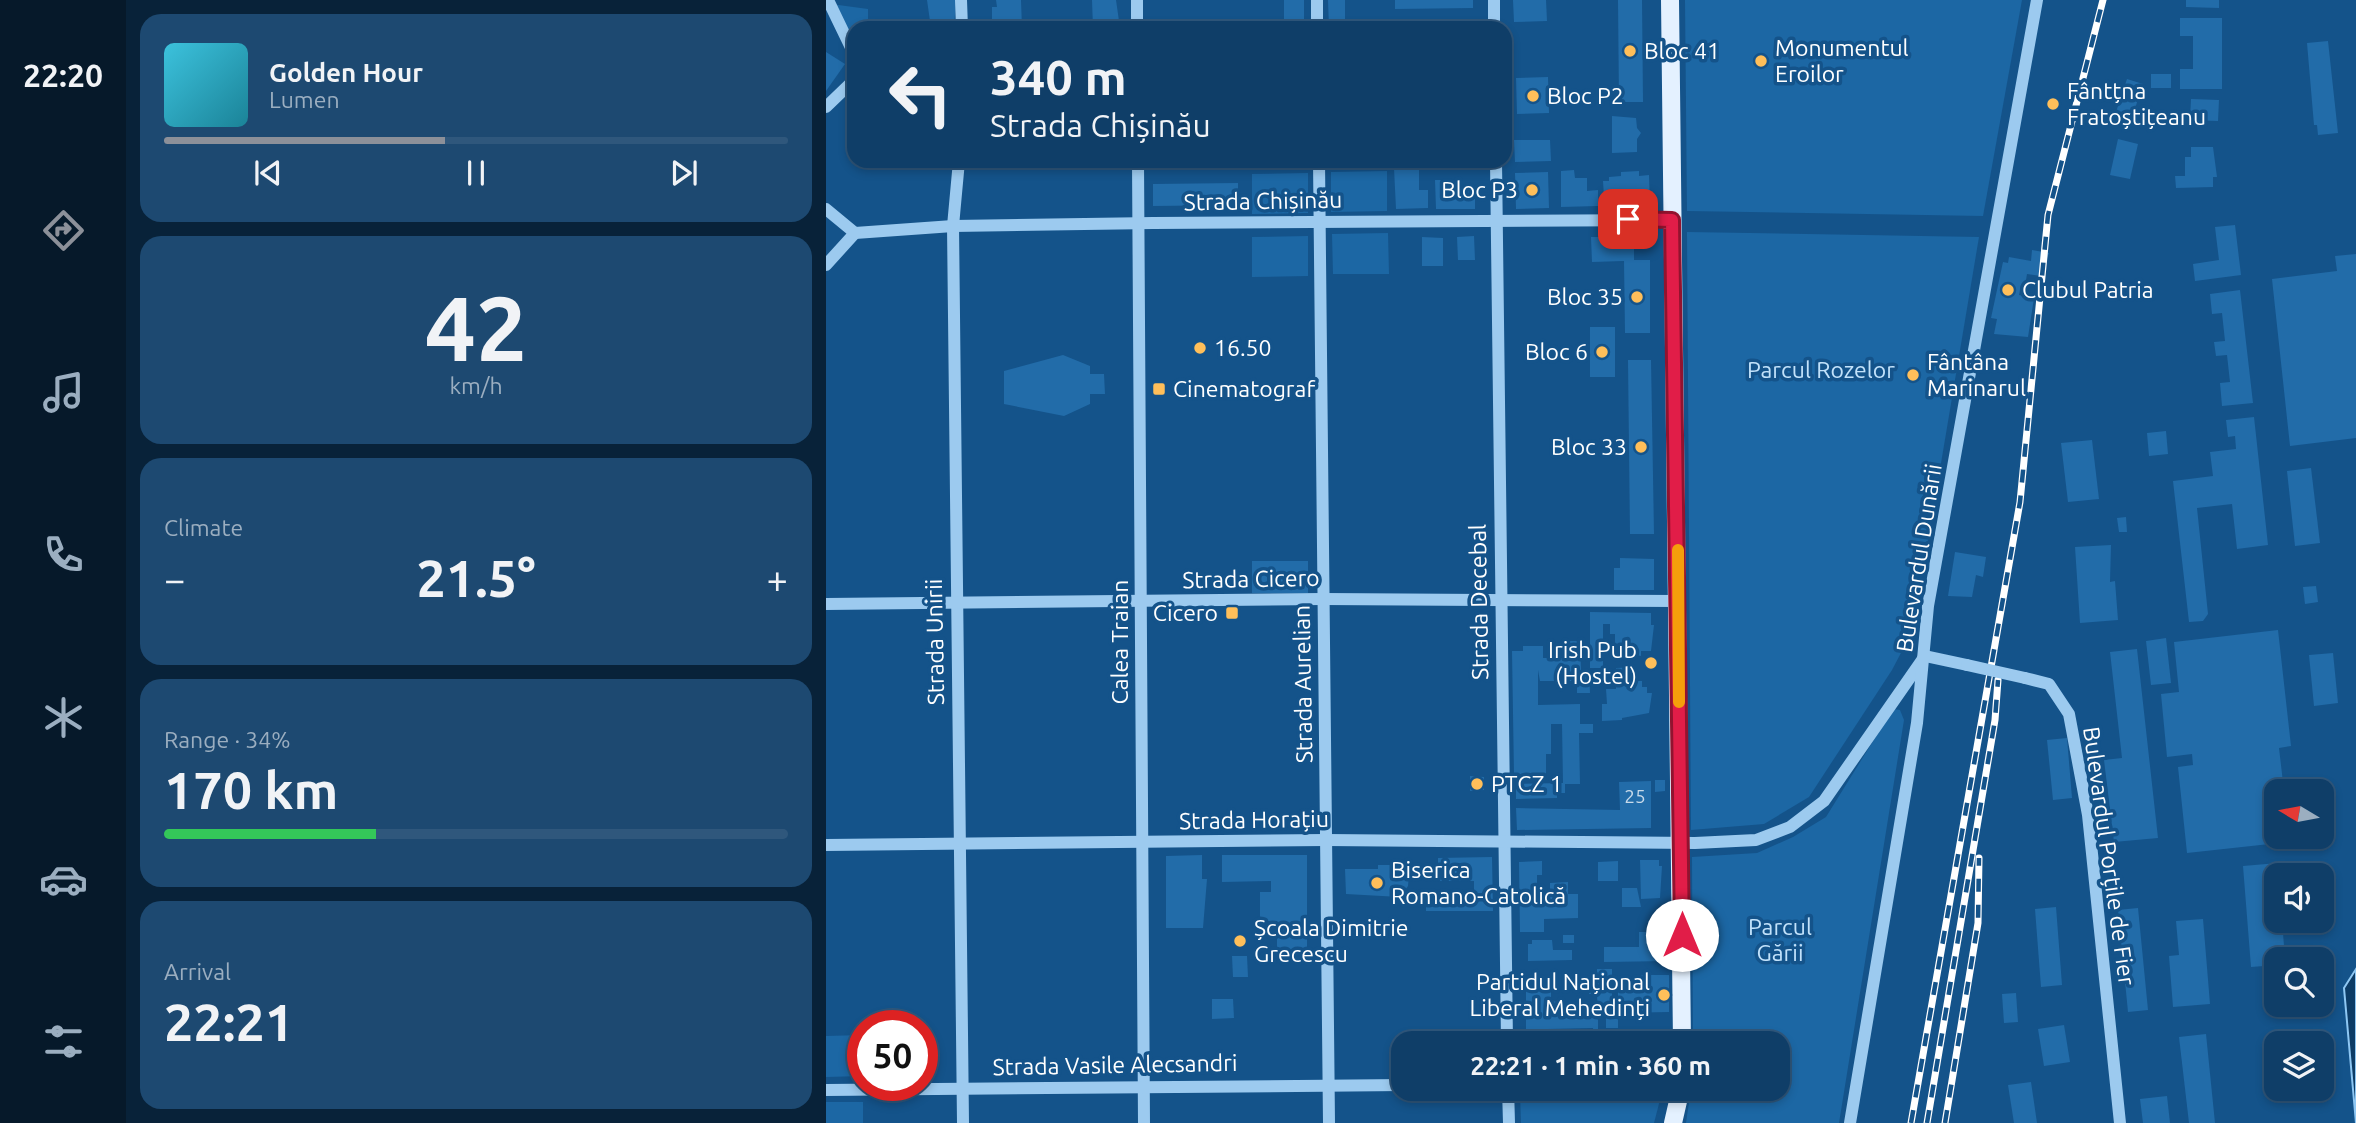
<!DOCTYPE html>
<html lang="en">
<head>
<meta charset="utf-8">
<style>
	body { margin:0; font-family:Ubuntu,sans-serif; background:#1d4971; color:#f1f3f6; height:100vh; display:flex; flex-direction:column; font-size:26px; white-space:nowrap }
	* { box-sizing:border-box; margin:0 }
	p { font-size:23px; color:#9baec0 }
	.icon { flex:none; width:38px; height:38px; fill:none; stroke:currentColor; stroke-width:2; stroke-linecap:round; stroke-linejoin:round }
	.map { position:relative; flex:1; overflow:hidden }
	.panel { display:flex; flex-direction:column; gap:14px; padding:14px; background:#082239; width:700px }
	.panel>* { flex:none }
	.hud { position:absolute; left:21px; top:21px; width:665px; height:147px; border-radius:21px; box-shadow:0 4px 10px #0003,0 0 0 2px #2f577c; background:#0f3e68; color:#f1f3f6; overflow:hidden }
	.needle { width:46px; rotate:280deg }
	.tools { position:absolute; left:1438px; top:779px; display:grid; gap:14px }
	.tools a { display:grid; place-items:center; width:70px; height:70px; border-radius:14px; background:#0f3e68; box-shadow:0 4px 10px #0003,0 0 0 2px #2f577c; font-size:35px }
	.speed { position:absolute; left:21px; top:1010px; display:flex; gap:14px; font-size:35px; font-weight:700; text-align:center }
	.speed>* { display:grid; place-content:center; width:91px; height:91px; border-radius:50%; background:#0f3e68; box-shadow:0 4px 10px #0003,0 0 0 2px #2f577c; line-height:1 }
	.speed .limit { border:10px solid #d22; background:#fff; color:#111 }
	.pin { position:absolute; display:grid; place-items:center; width:60px; height:60px; color:#fff; margin:-30px; border-radius:14px; box-shadow:0 4px 10px #0006 }
	.me { position:absolute; width:77px; margin:-38px; rotate:0deg; stroke-linejoin:round; filter:drop-shadow(0 0 5px #0008) }
	.turn { display:flex; align-items:center; gap:24px; height:147px; padding:0 28px; font-size:32px }
	.turn .icon { width:91px; height:91px; stroke-width:2.5 }
	.turn b { display:block; font-size:49px; line-height:60px }
	.big { font-size:52px; font-weight:600; line-height:1.1 }
	.panel .tile { flex:1; display:flex; flex-direction:column; justify-content:center; gap:10px; min-width:0; padding:0 24px; border-radius:21px; background:#1d4971 }
	.panel .dial { align-items:center; gap:0 }
	.dial b { font-size:91px; line-height:1 }
	.song { display:flex; align-items:center; gap:21px }
	.cover { width:84px; height:84px; border-radius:10px; background:linear-gradient(135deg,hsl(190 70% 55%),hsl(190 70% 35%)) }
	.played { height:7px; border-radius:4px; background:linear-gradient(90deg,#8c9099 45%,#2f577c 45%) }
	.keys { display:flex; justify-content:space-around; direction:ltr }
	.heat { display:flex; justify-content:space-between; align-items:center; font-size:38px; direction:ltr }
	.charge { height:10px; border-radius:5px; background:linear-gradient(90deg,#34c759 34%,#2f577c 0) }
	.trip { position:absolute; left:565px; top:1031px; width:399px; height:70px; border-radius:21px; background:#0f3e68; box-shadow:0 4px 10px #0003,0 0 0 2px #2f577c; font-weight:600; line-height:70px; text-align:center }
	main { display:flex; flex:1; min-height:0 }
	.tab-bar { display:flex; flex-direction:column; width:126px; justify-content:space-around; align-items:center; background:#06192a; color:#9baec0 }
	.tab-bar .icon { width:49px; height:49px }
	.tab-bar .selected { color:#8c9099 }
	.tab-bar b { font-size:32px; color:#f1f3f6 }
	.map>svg:first-child { display:block }
</style>
</head>
<body>
<main>
<nav class="tab-bar">
<b>22:20</b>
<svg class="icon selected" aria-label="directions" viewBox="0 0 24 24"><path d="M12 3l9 9-9 9-9-9zM9 14v-3h6M13 9l2 2-2 2"/></svg>
<svg class="icon" aria-label="music" viewBox="0 0 24 24"><path d="M9 18V5l10-2v13"/><circle cx="6" cy="18" r="3"/><circle cx="16" cy="16" r="3"/></svg>
<svg class="icon" aria-label="phone" viewBox="0 0 24 24"><path d="M5 4h4l2 5-3 2q2 4 5 5l2-3 5 2v4C11 20 4 13 5 4z"/></svg>
<svg class="icon" aria-label="climate" viewBox="0 0 24 24"><path d="M12 3v18M4 7l16 10M4 17L20 7"/></svg>
<svg class="icon" aria-label="car" viewBox="0 0 24 24"><path d="M5 17H2v-5l4-1 3-4h7l3 4 3 1v5h-3M9 17h6M6 11h13"/><circle cx="7" cy="17" r="2"/><circle cx="17" cy="17" r="2"/></svg>
<svg class="icon" aria-label="filters" viewBox="0 0 24 24"><path d="M4 7h16M4 17h16"/><circle cx="9" cy="7" r="2"/><circle cx="15" cy="17" r="2"/></svg>
</nav>
<section class="panel">
<div class="tile">
<div class="song"><i class="cover"></i><div><b>Golden Hour</b><p>Lumen</p></div></div>
<div class="played"></div>
<div class="keys"><svg class="icon" aria-label="previous" viewBox="0 0 24 24"><path d="M18 5L8 12l10 7zM5 5v14"/></svg><svg class="icon" aria-label="pause" viewBox="0 0 24 24"><path d="M8 5v14M16 5v14"/></svg><svg class="icon" aria-label="next" viewBox="0 0 24 24"><path d="M6 5l10 7-10 7zM19 5v14"/></svg></div>
</div>
<div class="tile dial"><b>42</b><p>km/h</p></div>
<div class="tile"><p>Climate</p>
<div class="heat"><a>−</a><b class="big">21.5°</b><a>+</a></div>
</div>
<div class="tile"><p>Range · 34%</p><b class="big">170 km</b><div class="charge"></div></div>
<div class="tile"><p>Arrival</p><b class="big">22:21</b></div>
</section>
<div class="map">
<svg width="1530" height="1123" viewBox="0 0 1530 1123">
	<rect width="100%" height="100%" fill="#14538a"/>
	<!-- green -->
	<g fill="#1c67a4">
		<path d="M859 0H1196L1157 216 861 211Z"/>
		<path d="M5 4 42 9V28H28V52Z"/>
		<path d="M561 171V211L505 212V172Z"/>
		<path d="M482 173V213L426 214V174Z"/>
		<path d="M861 232 1153 237 1087 630 1066 670 983 797 938 824 865 830Z"/>
		<path d="M562 233 563 274H507L506 234Z"/>
		<path d="M482 236V276L426 277V237Z"/>
		<path d="M1067 709 1074 710 1078 720 1013 1123H860L865 1089 952 1088V1043H867L866 857 931 853 967 837 1000 817Z"/>
		<path d="M36 1035 37 1076 0 1077V1036Z"/>
		<path d="M836 1092 828 1123H695L694 1093Z"/>
		<rect x="0" y="1102" width="37" height="21"/>
	</g>
	<!-- water -->
	<path fill="#0d3c66" stroke="#8ec7f3" stroke-width="2" d="M1530 969V1123L1518 988Z"/>
	<!-- building -->
	<g fill="#226ca9">
		<path d="M101 0H130L128 28H105Z"/>
		<path d="M170 0H195L196 28H166V7H171Z"/>
		<path d="M266 0H290L294 28H267Z"/>
		<path d="M458 0H478V28H417V22L458 21Z"/>
		<path d="M502 0H519V19H524V28H503Z"/>
		<path d="M569 0H647V8L569 9Z"/>
		<path d="M687 0H720L721 21 688 22Z"/>
		<path d="M792 0H816L817 102H793Z"/>
		<path d="M1360 0H1393V8L1360 7Z"/>
		<path d="M1354 18H1396V89H1354V69H1367V36H1354Z"/>
		<path d="M1502 41 1512 133 1492 135 1491 125H1488L1481 43Z"/>
		<path d="M0 52 19 64 0 91Z"/>
		<rect x="1325" y="74" width="20" height="14"/>
		<path d="M722 77 723 113 691 114 690 78Z"/>
		<path d="M1301 79 1317 84 1305 121 1289 115Z"/>
		<path d="M1365 99 1393 100 1392 121 1364 120Z"/>
		<path d="M786 116 810 118 811 128 815 133 811 139V152L786 153Z"/>
		<path d="M1292 139 1312 144 1304 179 1284 175Z"/>
		<path d="M688 140H724L725 161 689 162Z"/>
		<path d="M1365 147H1387L1391 177H1387V187L1350 188 1349 176H1359V157H1365Z"/>
		<path d="M455 161H481V166H456Z"/>
		<path d="M593 167V190H602V208L570 209 568 168Z"/>
		<path d="M748 170 749 178H761V191L772 190V206L735 207V171Z"/>
		<path d="M813 171V176L823 175 824 205 783 206V196L778 197 777 181H783V177L795 176V172Z"/>
		<path d="M722 172 723 208 690 209 689 173Z"/>
		<path d="M609 180H628V188H649V209H610Z"/>
		<path d="M412 183V205L327 206V184Z"/>
		<path d="M1409 225 1415 275 1369 281 1367 264 1393 260 1389 227Z"/>
		<path d="M648 236 649 260H632L631 237Z"/>
		<path d="M596 237 617 238V266H596Z"/>
		<path d="M765 237H808V260H824V333H799L798 261 766 262Z"/>
		<path d="M1206 250 1223 253 1215 276 1201 274 1199 286 1195 285 1193 295 1208 298 1202 337 1168 334 1171 319 1165 318 1177 262 1182 263 1183 257 1205 261Z"/>
		<path d="M1530 254V438L1464 446 1446 279 1511 271 1509 256Z"/>
		<path d="M1414 290 1427 403 1396 406 1394 383 1404 382 1401 355 1390 356 1388 342 1399 341 1396 313 1386 314 1384 294Z"/>
		<rect x="764" y="327" width="25" height="50"/>
		<path d="M237 355 264 366V374H278L279 394H264V404L238 416 178 404V371Z"/>
		<path d="M802 360H825L828 534H804Z"/>
		<path d="M1087 369 1093 375 1088 381 1081 376Z"/>
		<path d="M1428 417 1442 545 1411 549 1406 504 1371 508 1382 614 1377 621 1363 622 1347 481 1387 476 1384 452 1410 449 1409 436 1402 437 1400 420Z"/>
		<path d="M1340 431 1342 454 1323 456 1321 433Z"/>
		<path d="M1266 440 1273 499 1242 502 1235 443Z"/>
		<path d="M1485 468 1494 543 1469 546 1461 471Z"/>
		<path d="M1300 517 1301 532H1293L1291 518Z"/>
		<path d="M1285 545 1284 582 1289 581 1292 620 1254 623 1249 547Z"/>
		<path d="M1129 552 1160 557 1157 577 1150 575 1146 597 1122 596Z"/>
		<path d="M794 558 828 559V590H788V568H794Z"/>
		<rect x="426" y="561" width="56" height="32"/>
		<path d="M1490 586 1492 602 1479 604 1477 587Z"/>
		<path d="M764 612 825 613V625H828L825 651H815V656L789 651V634H784V624H777V668H764Z"/>
		<path d="M1452 630 1465 746 1453 748 1458 791H1451V836H1463V842L1361 853 1352 767 1367 765 1366 754 1341 757 1335 694 1353 692 1348 642Z"/>
		<path d="M1340 638 1345 683 1325 685 1320 641Z"/>
		<path d="M742 641H754L755 670H763L764 693H751V681H714L712 670V705L754 704V724H767V733H753L754 784H739V793H731V798L690 799V784L737 783 736 724H725V754H720V774L688 775 686 651H697V646H717V658H742Z"/>
		<path d="M1311 649 1332 838 1288 842 1278 760 1296 758 1284 652Z"/>
		<path d="M1507 653 1512 703 1488 706 1483 655Z"/>
		<path d="M810 667 811 681H816V687H821V693H826L823 713 796 718V720L776 721V704H781L780 689H790V668Z"/>
		<path d="M1241 738 1246 798 1227 800 1221 740Z"/>
		<path d="M644 776 658 777V790L644 791Z"/>
		<path d="M829 780H839V791L829 792Z"/>
		<path d="M825 781V828L691 830 690 808 794 810 793 782Z"/>
		<path d="M376 855V879H381L377 928H340V856Z"/>
		<path d="M396 855H481V953H451V921H434V892H445V881L396 882Z"/>
		<path d="M666 857 667 911H600V896H648V881H612V858Z"/>
		<path d="M814 860H833V866H836L834 898 815 899Z"/>
		<path d="M716 861V875H711V890H724V883L742 882V894H752V918L718 919V932H694L693 862Z"/>
		<path d="M792 861V881H772V862Z"/>
		<path d="M1452 863 1451 920H1456L1459 959H1451V965L1425 967 1417 866Z"/>
		<path d="M552 865H573L576 872 583 875 582 886 574 897 520 894 519 869H552Z"/>
		<path d="M796 888H811L815 907H796Z"/>
		<path d="M1230 907 1236 985 1215 987 1209 909Z"/>
		<path d="M1312 908 1322 1010 1302 1012 1292 910Z"/>
		<path d="M1377 919 1384 1004 1347 1007 1343 956 1353 955 1350 921Z"/>
		<path d="M813 932H843V961L778 962V947H813Z"/>
		<rect x="737" y="935" width="11" height="8"/>
		<path d="M706 940H726L727 950H746V960L702 961V944H706Z"/>
		<path d="M406 956H421L422 977H407Z"/>
		<path d="M771 969H786V996H792V988H811V975H843V1012L792 1013V1028H780V1016H772L771 994H763V984H771Z"/>
		<path d="M700 982H725V1001L733 1002V1016H772V1043H768L767 1028 722 1029V1043H700Z"/>
		<path d="M1190 993 1192 1022 1178 1023 1176 994Z"/>
		<path d="M386 999H407L408 1018 386 1019Z"/>
		<path d="M1238 1025 1244 1062 1218 1066 1212 1029Z"/>
		<path d="M1380 1034 1389 1123H1363L1353 1037Z"/>
		<path d="M818 1035H835V1043H803V1040H818Z"/>
		<path d="M1205 1082 1211 1123H1188L1182 1085Z"/>
		<path d="M1341 1096 1344 1123H1317L1314 1099Z"/>
	</g>
	<g fill="none" stroke-linecap="round" stroke-linejoin="round">
		<!-- minor -->
		<g stroke="#9ccaef" stroke-width="12">
			<path d="M2 0 28 54"/>
			<path d="M135 0 136 28"/>
			<path d="M311 0V28"/>
			<path d="M491 0V28"/>
			<path d="M668 0V28"/>
			<path d="M0 107 28 80"/>
			<path d="M133 161 127 226 137 1123"/>
			<path d="M312 161 318 1123"/>
			<path d="M493 161 503 1123"/>
			<path d="M670 161 681 1043"/>
			<path d="M0 209 29 233"/>
			<path d="M29 233 127 226 327 223 846 220"/>
			<path d="M0 265 29 233"/>
			<path d="M0 604 497 599 851 601"/>
			<path d="M1099 656 1141 665"/>
			<path d="M1199 678 1223 684 1243 714 1262 815 1294 1123"/>
			<path d="M0 845 500 840 869 843 930 840 964 827 998 801 1099 656"/>
			<path d="M682 1088 683 1123"/>
			<path d="M0 1090 578 1085"/>
			<path d="M1024 1123 1091 723 1102 606 1211 0"/>
		</g>
		<!-- major -->
		<g stroke="#e4f1ff" stroke-width="18">
			<path d="M844 0 856 1043"/>
			<path d="M847 1123 855 1088"/>
		</g>
		<!-- rail casing -->
		<g stroke="#fff" stroke-width="7">
			<g id="rail">
				<path d="M1085 1123 1194 502 1222 215 1277 0"/>
				<path d="M1101 1123 1169 720 1172 680"/>
				<path d="M1119 1123 1152 923 1153 858"/>
			</g>
		</g>
		<!-- rail -->
		<use href="#rail" stroke="#14538a" stroke-width="4.5" stroke-dasharray="13" stroke-linecap="butt"/>
		<!-- minor-bridge -->
		<path stroke="#9ccaef" stroke-width="12" d="M1141 665 1199 678"/>
	</g>
	<g fill="none" stroke-linecap="round" stroke-linejoin="round">
		<!-- route casing -->
		<g stroke="#92132f" stroke-width="18">
			<path id="route" d="M802 219 846 220 856 935"/>
		</g>
		<!-- route -->
		<use href="#route" stroke="#e11d48" stroke-width="12"/>
		<!-- slow -->
		<path stroke="#f59e0b" stroke-width="12" d="M852 550 853 702"/>
	</g>
	<!-- markers -->
	<g fill="#ffbf5a" stroke="#14538a" stroke-width="2.5">
		<circle cx="804" cy="51" r="7"/>
		<circle cx="935" cy="61" r="7"/>
		<circle cx="707" cy="96" r="7"/>
		<circle cx="1227" cy="104" r="7"/>
		<circle cx="706" cy="190" r="7"/>
		<circle cx="1182" cy="290" r="7"/>
		<circle cx="811" cy="297" r="7"/>
		<circle cx="374" cy="348" r="7"/>
		<circle cx="776" cy="352" r="7"/>
		<circle cx="1087" cy="375" r="7"/>
		<rect x="326" y="382" width="14" height="14" rx="3.5"/>
		<circle cx="815" cy="447" r="7"/>
		<rect x="399" y="606" width="14" height="14" rx="3.5"/>
		<circle cx="825" cy="663" r="7"/>
		<circle cx="651" cy="784" r="7"/>
		<circle cx="551" cy="883" r="7"/>
		<circle cx="414" cy="941" r="7"/>
		<circle cx="838" cy="995" r="7"/>
	</g>
	<g text-anchor="middle" stroke-width="7" stroke-linejoin="round" paint-order="stroke">
		<!-- number labels -->
		<g font-size="19" fill="#c8daea">
			<text x="809" y="803">25</text>
		</g>
		<!-- poi labels -->
		<g font-size="23" fill="#fff" stroke="#14538a" text-anchor="start">
			<text x="949" y="56">Monumentul<tspan x="949" dy="26">Eroilor</tspan></text>
			<text x="818" y="59">Bloc 41</text>
			<text x="1241" y="99">Fântțna<tspan x="1241" dy="26">Fratoștițeanu</tspan></text>
			<text x="721" y="104">Bloc P2</text>
			<text x="692" y="198" text-anchor="end">Bloc P3</text>
			<text x="1196" y="298">Clubul Patria</text>
			<text x="797" y="305" text-anchor="end">Bloc 35</text>
			<text x="388" y="356">16.50</text>
			<text x="762" y="360" text-anchor="end">Bloc 6</text>
			<text x="1101" y="370">Fântâna<tspan x="1101" dy="26">Marinarul</tspan></text>
			<text x="347" y="397">Cinematograf</text>
			<text x="801" y="455" text-anchor="end">Bloc 33</text>
			<text x="392" y="621" text-anchor="end">Cicero</text>
			<text x="811" y="658" text-anchor="end">Irish Pub<tspan x="811" dy="26">(Hostel)</tspan></text>
			<text x="665" y="792">PTCZ 1</text>
			<text x="565" y="878">Biserica<tspan x="565" dy="26">Romano-Catolică</tspan></text>
			<text x="428" y="936">Școala Dimitrie<tspan x="428" dy="26">Grecescu</tspan></text>
			<text x="824" y="990" text-anchor="end">Partidul Național<tspan x="824" dy="26">Liberal Mehedinți</tspan></text>
		</g>
		<!-- street labels -->
		<g font-size="23" fill="#fff" stroke="#14538a">
			<text transform="translate(437 201) rotate(-1)" y="8">Strada Chișinău</text>
			<text transform="translate(1093 558) rotate(-81)" y="8">Bulevardul Dunării</text>
			<text transform="translate(425 579) rotate(-1)" y="8">Strada Cicero</text>
			<text transform="translate(653 602) rotate(-91)" y="8">Strada Decebal</text>
			<text transform="translate(109 642) rotate(-91)" y="8">Strada Unirii</text>
			<text transform="translate(294 642) rotate(-90)" y="8">Calea Traian</text>
			<text transform="translate(477 684) rotate(-91)" y="8">Strada Aurelian</text>
			<text transform="translate(428 820) rotate(-1)" y="8">Strada Horațiu</text>
			<text transform="translate(1283 856) rotate(82)" y="8">Bulevardul Porțile de Fier</text>
			<text transform="translate(289 1065) rotate(-1)" y="8">Strada Vasile Alecsandri</text>
		</g>
		<!-- park labels -->
		<g font-size="23" fill="#c2e2fb" stroke="#14538a">
			<text x="995" y="378">Parcul Rozelor</text>
			<text x="954" y="935">Parcul<tspan x="954" dy="26">Gării</tspan></text>
		</g>
	</g>
</svg>
<div class="tools">
<a><svg class="needle" viewBox="-14 -14 28 28"><path d="M0-13l5 13h-10z" fill="#e53935"/><path d="M0 13l5-13h-10z" fill="#9baec0"/></svg></a>
<a><svg class="icon" aria-label="sound" viewBox="0 0 24 24"><path d="M4 9h4l5-4v14l-5-4H4zM17 9q2 3 0 6"/></svg></a>
<a><svg class="icon" aria-label="search" viewBox="0 0 24 24"><circle cx="10" cy="10" r="6"/><path d="M15 15l6 6"/></svg></a>
<a><svg class="icon" aria-label="layers" viewBox="0 0 24 24"><path d="M12 4l9 5-9 5-9-5zM3 14l9 5 9-5"/></svg></a>
</div>
<div class="speed"><div class="limit">50</div></div>
<div class="pin" style="left:802px;top:219px;background:#d93025"><svg class="icon" aria-label="arrive" viewBox="0 0 24 24"><path d="M6 21V4h12l-3 4 3 4H6"/></svg></div>
<svg class="me" style="left:856px;top:935px" viewBox="-20 -20 40 40"><circle r="19" fill="#fff"/><path d="M0-13L10 11 0 6-10 11z" fill="#e11d48"/></svg>
<div class="trip">22:21 · 1 min · 360 m</div>
<div class="hud">
<div class="turn"><svg class="icon" aria-label="left" viewBox="0 0 24 24"><path d="M17 20v-9H6M10 6l-5 5 5 5"/></svg><div><b>340 m</b>Strada Chișinău</div></div>
</div>
</div>
</main>
</body>
</html>
